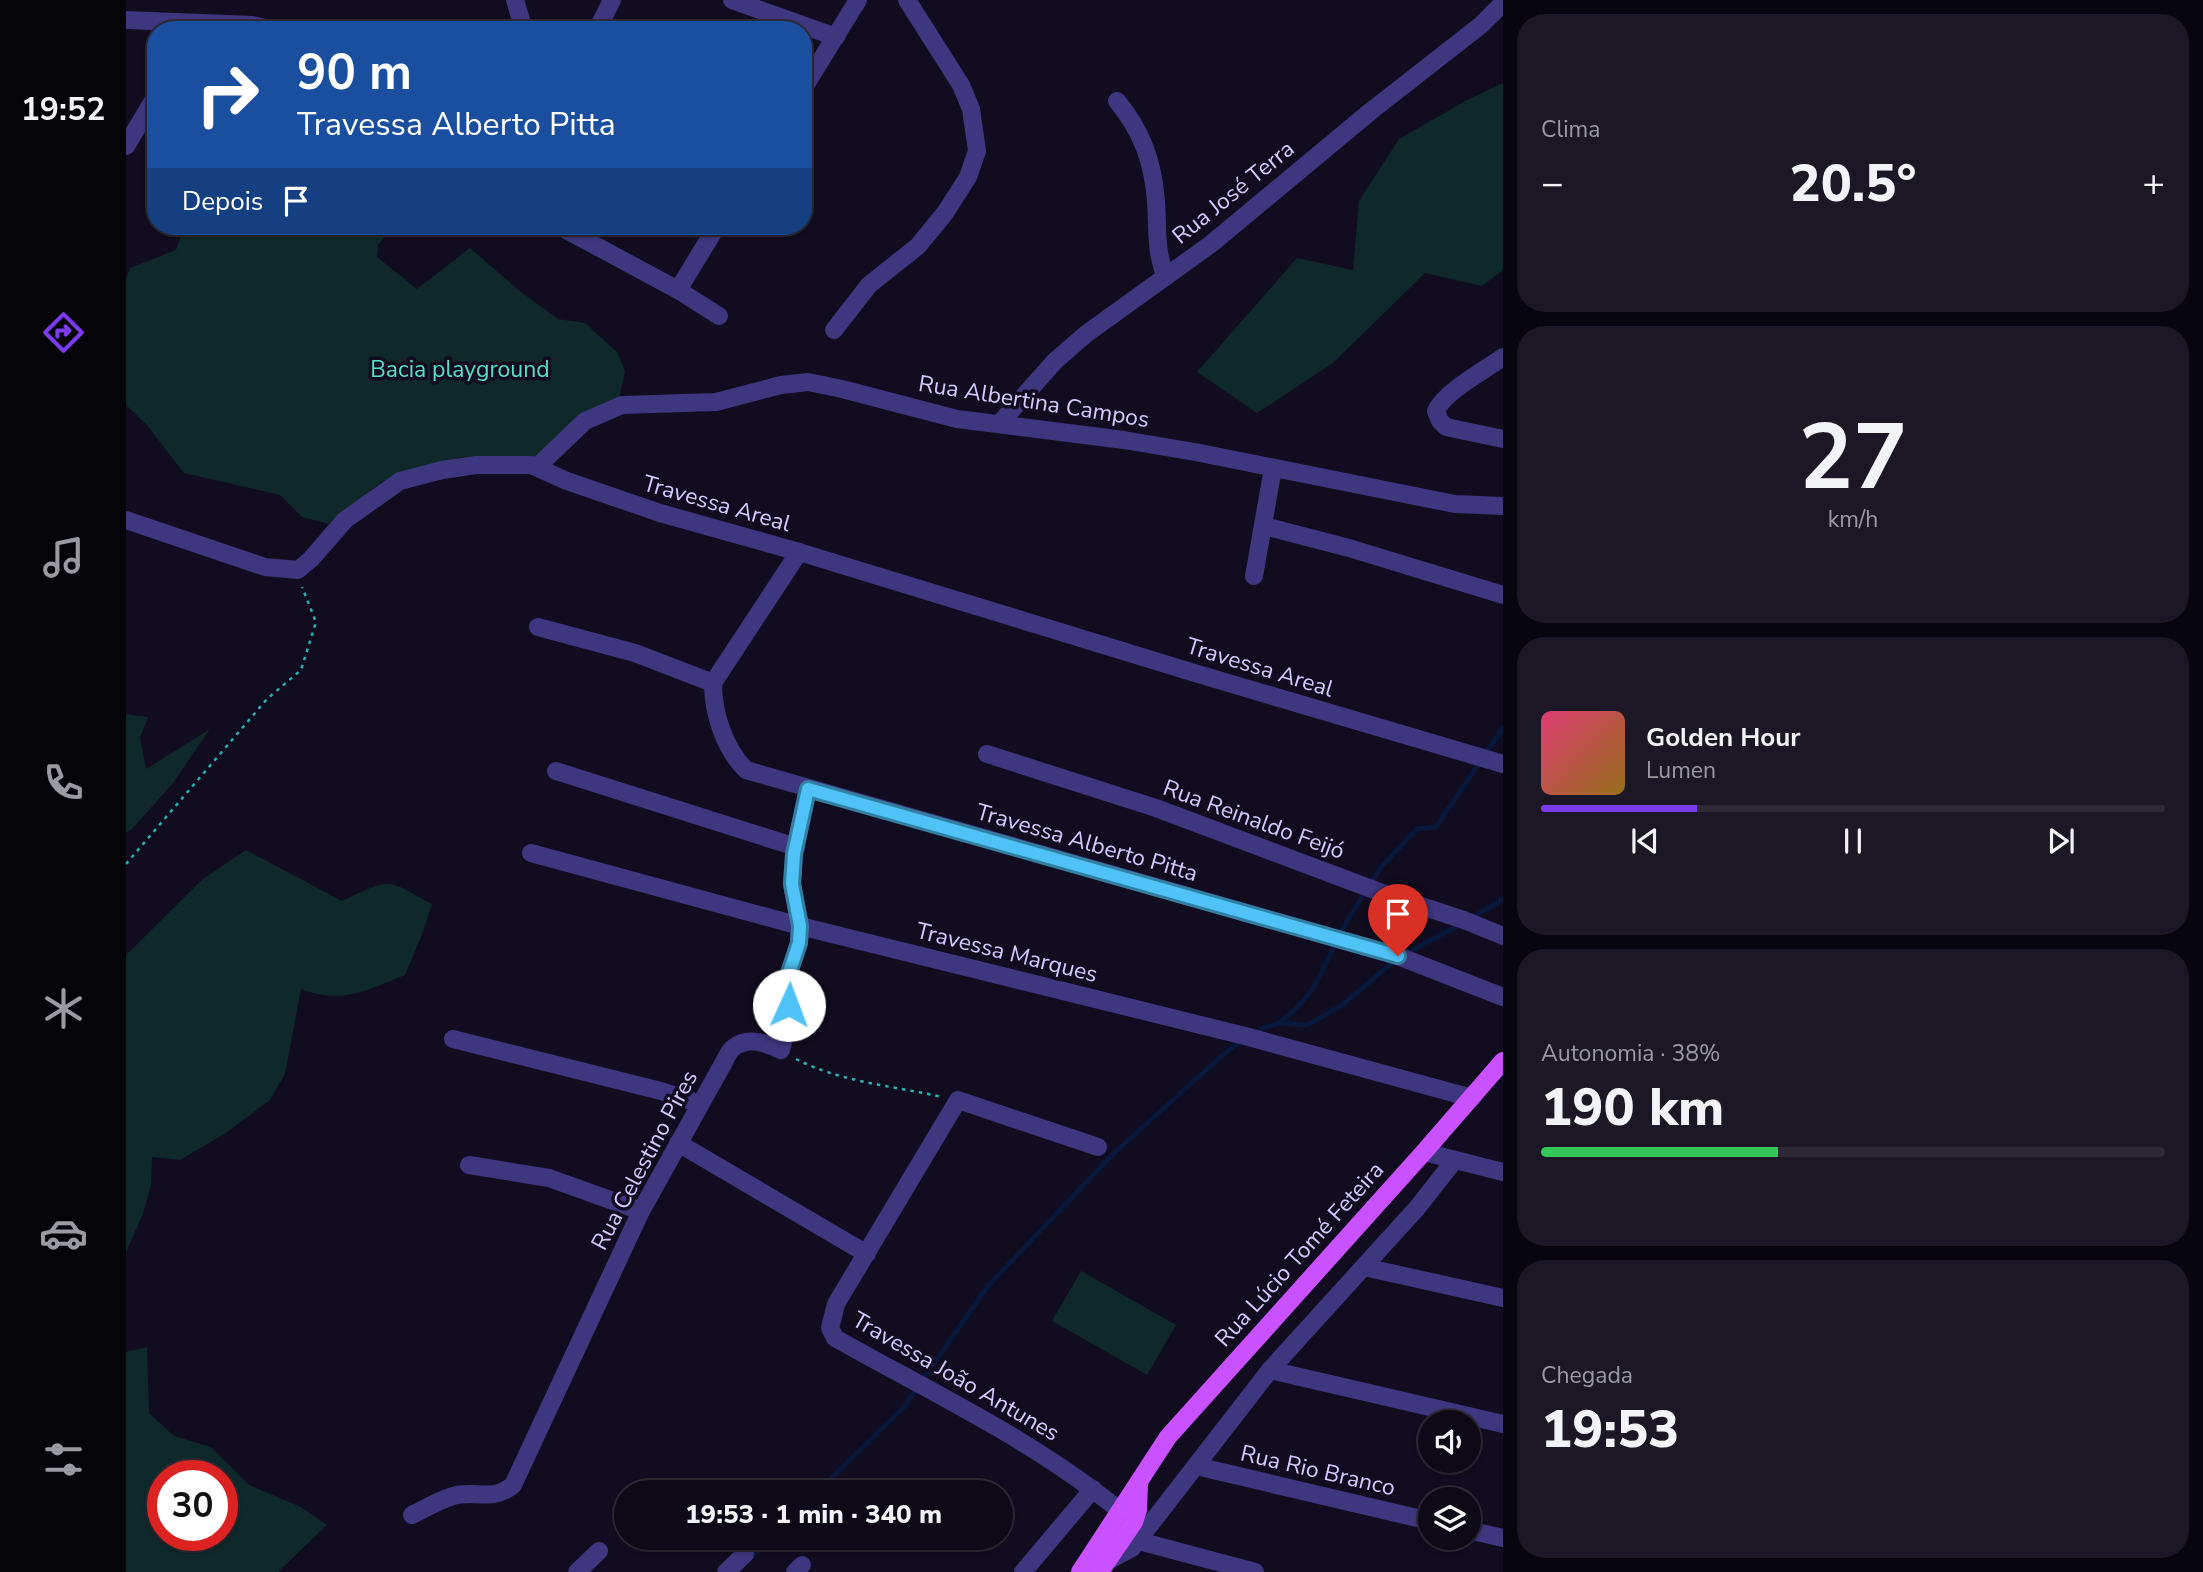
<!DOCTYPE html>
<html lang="pt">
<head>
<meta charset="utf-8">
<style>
	body { margin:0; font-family:"Nunito Sans",sans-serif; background:#1b1724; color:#f1f3f6; height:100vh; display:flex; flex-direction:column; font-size:26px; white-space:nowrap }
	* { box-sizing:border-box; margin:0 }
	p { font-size:23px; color:#9a9aa1 }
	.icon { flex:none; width:38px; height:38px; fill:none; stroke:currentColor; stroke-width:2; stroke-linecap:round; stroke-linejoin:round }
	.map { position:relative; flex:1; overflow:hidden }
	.panel { display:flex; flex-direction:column; gap:14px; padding:14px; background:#07050d; width:700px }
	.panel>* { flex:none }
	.top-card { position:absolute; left:21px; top:21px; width:665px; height:214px; border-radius:28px; box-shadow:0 2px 5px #0004,0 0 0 2px #2d2a36; background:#1a4fa0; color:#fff; overflow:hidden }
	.fabs { position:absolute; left:1292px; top:1410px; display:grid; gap:14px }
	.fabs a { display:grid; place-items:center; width:63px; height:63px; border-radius:50%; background:#0d0917; box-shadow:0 2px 5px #0004,0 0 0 2px #2d2a36; font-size:35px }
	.speed { position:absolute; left:21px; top:1460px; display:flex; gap:14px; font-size:35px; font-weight:700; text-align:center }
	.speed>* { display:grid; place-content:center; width:91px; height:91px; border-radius:50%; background:#0d0917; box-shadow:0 2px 5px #0004,0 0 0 2px #2d2a36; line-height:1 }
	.speed .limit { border:10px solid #d22; background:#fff; color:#111 }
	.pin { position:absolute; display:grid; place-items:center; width:60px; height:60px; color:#fff; margin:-72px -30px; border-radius:50% 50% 50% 0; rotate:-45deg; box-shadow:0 0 7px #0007 }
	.pin .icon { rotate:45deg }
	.me { position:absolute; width:77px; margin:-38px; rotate:2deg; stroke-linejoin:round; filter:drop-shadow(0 0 5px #0008) }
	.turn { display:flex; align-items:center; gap:24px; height:147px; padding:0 35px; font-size:32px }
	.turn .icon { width:91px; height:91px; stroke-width:2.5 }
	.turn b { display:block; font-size:49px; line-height:60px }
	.then { display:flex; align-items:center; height:66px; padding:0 35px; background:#0003; gap:14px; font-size:26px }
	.big { font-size:52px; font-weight:800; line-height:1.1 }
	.panel .card { flex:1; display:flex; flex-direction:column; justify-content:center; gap:10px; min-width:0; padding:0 24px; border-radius:28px; background:#1b1724 }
	.panel .dial { align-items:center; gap:0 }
	.dial b { font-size:91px; line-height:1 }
	.song { display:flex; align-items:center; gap:21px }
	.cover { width:84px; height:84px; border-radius:10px; background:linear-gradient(135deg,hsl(340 70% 55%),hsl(40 70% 35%)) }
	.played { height:7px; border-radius:4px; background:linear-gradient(90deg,#7c3aed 25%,#2d2a36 25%) }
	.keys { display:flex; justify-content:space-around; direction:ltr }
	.heat { display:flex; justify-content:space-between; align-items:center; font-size:38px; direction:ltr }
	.charge { height:10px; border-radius:5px; background:linear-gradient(90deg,#34c759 38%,#2d2a36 0) }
	.trip { position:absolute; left:488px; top:1480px; width:399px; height:70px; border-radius:35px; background:#0d0917; box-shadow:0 2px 5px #0004,0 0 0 2px #2d2a36; font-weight:800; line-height:70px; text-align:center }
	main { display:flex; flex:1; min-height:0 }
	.tab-bar { display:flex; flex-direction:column; width:126px; justify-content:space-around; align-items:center; background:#050409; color:#9a9aa1 }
	.tab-bar .icon { width:49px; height:49px }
	.tab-bar .on { color:#7c3aed }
	.tab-bar b { font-size:32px; color:#f1f3f6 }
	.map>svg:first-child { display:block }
</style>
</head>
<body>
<main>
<nav class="tab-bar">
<b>19:52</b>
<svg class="icon on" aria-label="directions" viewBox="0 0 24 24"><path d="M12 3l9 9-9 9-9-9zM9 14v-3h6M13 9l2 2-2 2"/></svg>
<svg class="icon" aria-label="music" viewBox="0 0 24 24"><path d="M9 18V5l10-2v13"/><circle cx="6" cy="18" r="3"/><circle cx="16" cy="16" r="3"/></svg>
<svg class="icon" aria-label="phone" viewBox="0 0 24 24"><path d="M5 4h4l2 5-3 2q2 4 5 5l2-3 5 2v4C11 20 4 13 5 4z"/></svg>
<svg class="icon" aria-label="climate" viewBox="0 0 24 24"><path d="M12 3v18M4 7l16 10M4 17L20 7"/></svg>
<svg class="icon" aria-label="car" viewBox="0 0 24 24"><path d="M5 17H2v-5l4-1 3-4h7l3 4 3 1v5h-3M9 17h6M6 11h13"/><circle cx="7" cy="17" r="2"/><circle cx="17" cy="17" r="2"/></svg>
<svg class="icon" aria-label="filters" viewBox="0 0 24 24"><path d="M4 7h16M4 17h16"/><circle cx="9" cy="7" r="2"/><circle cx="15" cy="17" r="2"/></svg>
</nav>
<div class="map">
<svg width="1377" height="1572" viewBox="0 0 1377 1572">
	<rect width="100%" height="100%" fill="#110c1f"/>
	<!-- green -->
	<g fill="#0f2829" fill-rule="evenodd">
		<path d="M1377 83V270L1356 286 1299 273 1207 363 1131 413 1071 372 1171 258 1227 270 1233 201 1273 139 1341 100Z"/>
		<path d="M59 226H268L252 245 251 257 291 289 344 248 395 292 432 319 459 323 491 352 499 371 493 400 404 464 380 456 336 457 293 468 257 481 203 524 176 517 154 495 58 473 20 424 0 405V279L4 268 50 250Z"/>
		<path d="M0 714 22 717 14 738 20 769 84 729 47 783 6 829 0 833Z"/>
		<path d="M120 850 216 901C266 878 257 877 306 904L295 937 279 975C241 990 216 1005 175 989L159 1074 144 1100 100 1133 54 1160 26 1157 25 1186 16 1216 0 1252V955L77 879Z"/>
		<path d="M955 1271 1050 1325 1021 1375 926 1321Z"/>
		<path d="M21 1347 23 1413 48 1436 85 1447 123 1485 175 1507 201 1525 152 1572H0V1352ZM37 1475H96V1535H37Z"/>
	</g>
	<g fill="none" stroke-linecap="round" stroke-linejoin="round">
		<!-- stream -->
		<g stroke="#08183c" stroke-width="5">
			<path d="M1344 919 1377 899"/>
			<path d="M1279 954 1335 924"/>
			<path d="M1153 1023 1172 1007 1188 987 1217 928 1255 867 1291 829 1310 827 1377 728"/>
			<path d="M1127 1034 1135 1029 1153 1023 1181 1025 1215 1006 1268 961"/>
			<path d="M690 1493 778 1407 861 1287 988 1153 1099 1053 1118 1039"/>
			<path d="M624 1558 644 1538"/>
		</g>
		<!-- path -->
		<g stroke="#2bb1b2" stroke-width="2.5" stroke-dasharray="3.5 5" stroke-linecap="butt">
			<path d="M0 864 141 699 175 670 190 622 176 587"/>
			<path d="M670 1059C714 1082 768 1086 816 1097"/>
		</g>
		<!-- minor -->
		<g stroke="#3e367f" stroke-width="18">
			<path d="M389 0 398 30"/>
			<path d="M606 0 710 37"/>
			<path d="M0 20 126 25 148 30"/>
			<path d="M471 30 486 0"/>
			<path d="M677 89 732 0"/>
			<path d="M991 101C1016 131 1027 162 1030 201 1032 227 1029 252 1040 277"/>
			<path d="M0 146 30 96"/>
			<path d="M433 226 552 290 593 316"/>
			<path d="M552 290 591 226"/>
			<path d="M708 330 743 285 792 246 819 213 842 177 851 151 845 109 835 85 781 0"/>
			<path d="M1377 357C1359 370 1318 392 1310 411L1314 421 1320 427 1377 439"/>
			<path d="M873 424 929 361 960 334 1085 244 1245 111 1355 25 1377 3"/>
			<path d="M411 467 459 421 496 405 590 402 655 385 682 382 716 389 831 419 998 440 1069 452 1329 504 1377 506"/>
			<path d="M0 520 139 567 172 570 185 559 219 520 274 481 316 470 350 465H405L441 481 534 513 673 552 1072 674 1377 764"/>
			<path d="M1138 526 1223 548 1377 595"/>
			<path d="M673 552 587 683C587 713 598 748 620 770L1272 956 1377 997"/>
			<path d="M1128 576 1147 468"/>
			<path d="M412 627 509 653 587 683"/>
			<path d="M861 754 1030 808 1259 894 1338 920 1377 936"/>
			<path d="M430 771 670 847"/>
			<path d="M405 853 674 926 1119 1036 1346 1098"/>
			<path d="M327 1039 535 1091 574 1104"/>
			<path d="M552 1143 741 1254"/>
			<path d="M972 1147 832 1100 710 1304 704 1328 709 1338C810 1395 916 1444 1005 1520"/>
			<path d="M1298 1152 1377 1172"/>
			<path d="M343 1165 423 1178 515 1211"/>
			<path d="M1238 1267 1377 1298"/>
			<path d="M1144 1370 1377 1424"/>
			<path d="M1070 1466 1304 1521"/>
			<path d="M286 1515C299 1509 313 1500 327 1496 349 1489 365 1503 387 1485L515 1211 598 1062C600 1058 603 1051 607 1048 622 1036 640 1043 655 1050L663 1018 662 976 673 943 674 926 666 884 668 854 682 789"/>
			<path d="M1342 1530 1377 1538"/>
			<path d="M1013 1541 1129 1572"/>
			<path d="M977 1559H985L1006 1548 1144 1370 1291 1208 1328 1161"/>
			<path d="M451 1572 473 1551"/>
			<path d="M600 1572 619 1554"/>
			<path d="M669 1572 676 1565"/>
			<path d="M897 1572 967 1489"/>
		</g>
		<!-- major -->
		<g stroke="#c951ff" stroke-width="18">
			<path d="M954 1572 1042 1437 1298 1152 1377 1061"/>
			<path d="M974 1572 1008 1522 1012 1510 1013 1484"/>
		</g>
	</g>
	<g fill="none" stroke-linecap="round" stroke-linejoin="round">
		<!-- route casing -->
		<g stroke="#337fa1" stroke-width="18">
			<path id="route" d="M663 1005 662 976 673 943 674 926 666 884 668 854 682 789 1272 956"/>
		</g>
		<!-- route -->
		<use href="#route" stroke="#4fc3f7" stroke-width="12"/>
	</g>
	<g text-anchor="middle" stroke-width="7" stroke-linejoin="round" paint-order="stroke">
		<!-- street labels -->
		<g font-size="23" fill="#d4caff" stroke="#110c1f">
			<text transform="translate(1107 192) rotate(-39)" y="8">Rua José Terra</text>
			<text transform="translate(908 401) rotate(9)" y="8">Rua Albertina Campos</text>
			<text transform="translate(591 503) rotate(16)" y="8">Travessa Areal</text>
			<text transform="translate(1134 667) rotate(17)" y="8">Travessa Areal</text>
			<text transform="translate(1128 819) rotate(20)" y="8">Rua Reinaldo Feijó</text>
			<text transform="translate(961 842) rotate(16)" y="8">Travessa Alberto Pitta</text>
			<text transform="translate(881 952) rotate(14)" y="8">Travessa Marques</text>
			<text transform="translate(518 1160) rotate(-62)" y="8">Rua Celestino Pires</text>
			<text transform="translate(1173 1254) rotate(-48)" y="8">Rua Lúcio Tomé Feteira</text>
			<text transform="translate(830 1376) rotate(30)" y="8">Travessa João Antunes</text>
			<text transform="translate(1192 1470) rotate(13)" y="8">Rua Rio Branco</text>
		</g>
		<!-- park labels -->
		<g font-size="23" fill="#55e0c6" stroke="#110c1f">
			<text x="334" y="377">Bacia playground</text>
		</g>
	</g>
</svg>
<div class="fabs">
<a><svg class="icon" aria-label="sound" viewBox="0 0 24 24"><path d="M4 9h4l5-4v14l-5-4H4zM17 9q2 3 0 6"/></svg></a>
<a><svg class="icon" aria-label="layers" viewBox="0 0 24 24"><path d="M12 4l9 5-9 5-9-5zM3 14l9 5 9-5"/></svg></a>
</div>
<div class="speed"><div class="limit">30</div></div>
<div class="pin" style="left:1272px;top:956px;background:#d93025"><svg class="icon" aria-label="arrive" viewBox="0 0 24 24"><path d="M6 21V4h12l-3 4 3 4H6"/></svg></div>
<svg class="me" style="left:663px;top:1005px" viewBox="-20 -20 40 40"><circle r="19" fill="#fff"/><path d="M0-13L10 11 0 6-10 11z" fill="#4fc3f7"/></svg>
<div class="trip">19:53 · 1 min · 340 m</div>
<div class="top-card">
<div class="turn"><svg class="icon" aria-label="right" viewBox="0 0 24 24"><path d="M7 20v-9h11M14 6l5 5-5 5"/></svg><div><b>90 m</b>Travessa Alberto Pitta</div></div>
<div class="then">Depois<svg class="icon" aria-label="arrive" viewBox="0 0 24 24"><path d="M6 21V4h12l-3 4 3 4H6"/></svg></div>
</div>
</div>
<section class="panel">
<div class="card"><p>Clima</p>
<div class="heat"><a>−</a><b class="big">20.5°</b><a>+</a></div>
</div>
<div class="card dial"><b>27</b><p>km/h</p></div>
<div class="card">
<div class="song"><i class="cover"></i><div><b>Golden Hour</b><p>Lumen</p></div></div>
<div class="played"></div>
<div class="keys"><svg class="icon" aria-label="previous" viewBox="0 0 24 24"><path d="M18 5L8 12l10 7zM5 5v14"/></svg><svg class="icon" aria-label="pause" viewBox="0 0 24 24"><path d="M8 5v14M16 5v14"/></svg><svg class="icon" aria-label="next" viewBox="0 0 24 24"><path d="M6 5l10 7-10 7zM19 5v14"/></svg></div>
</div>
<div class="card"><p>Autonomia · 38%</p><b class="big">190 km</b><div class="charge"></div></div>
<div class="card"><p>Chegada</p><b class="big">19:53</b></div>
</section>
</main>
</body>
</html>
